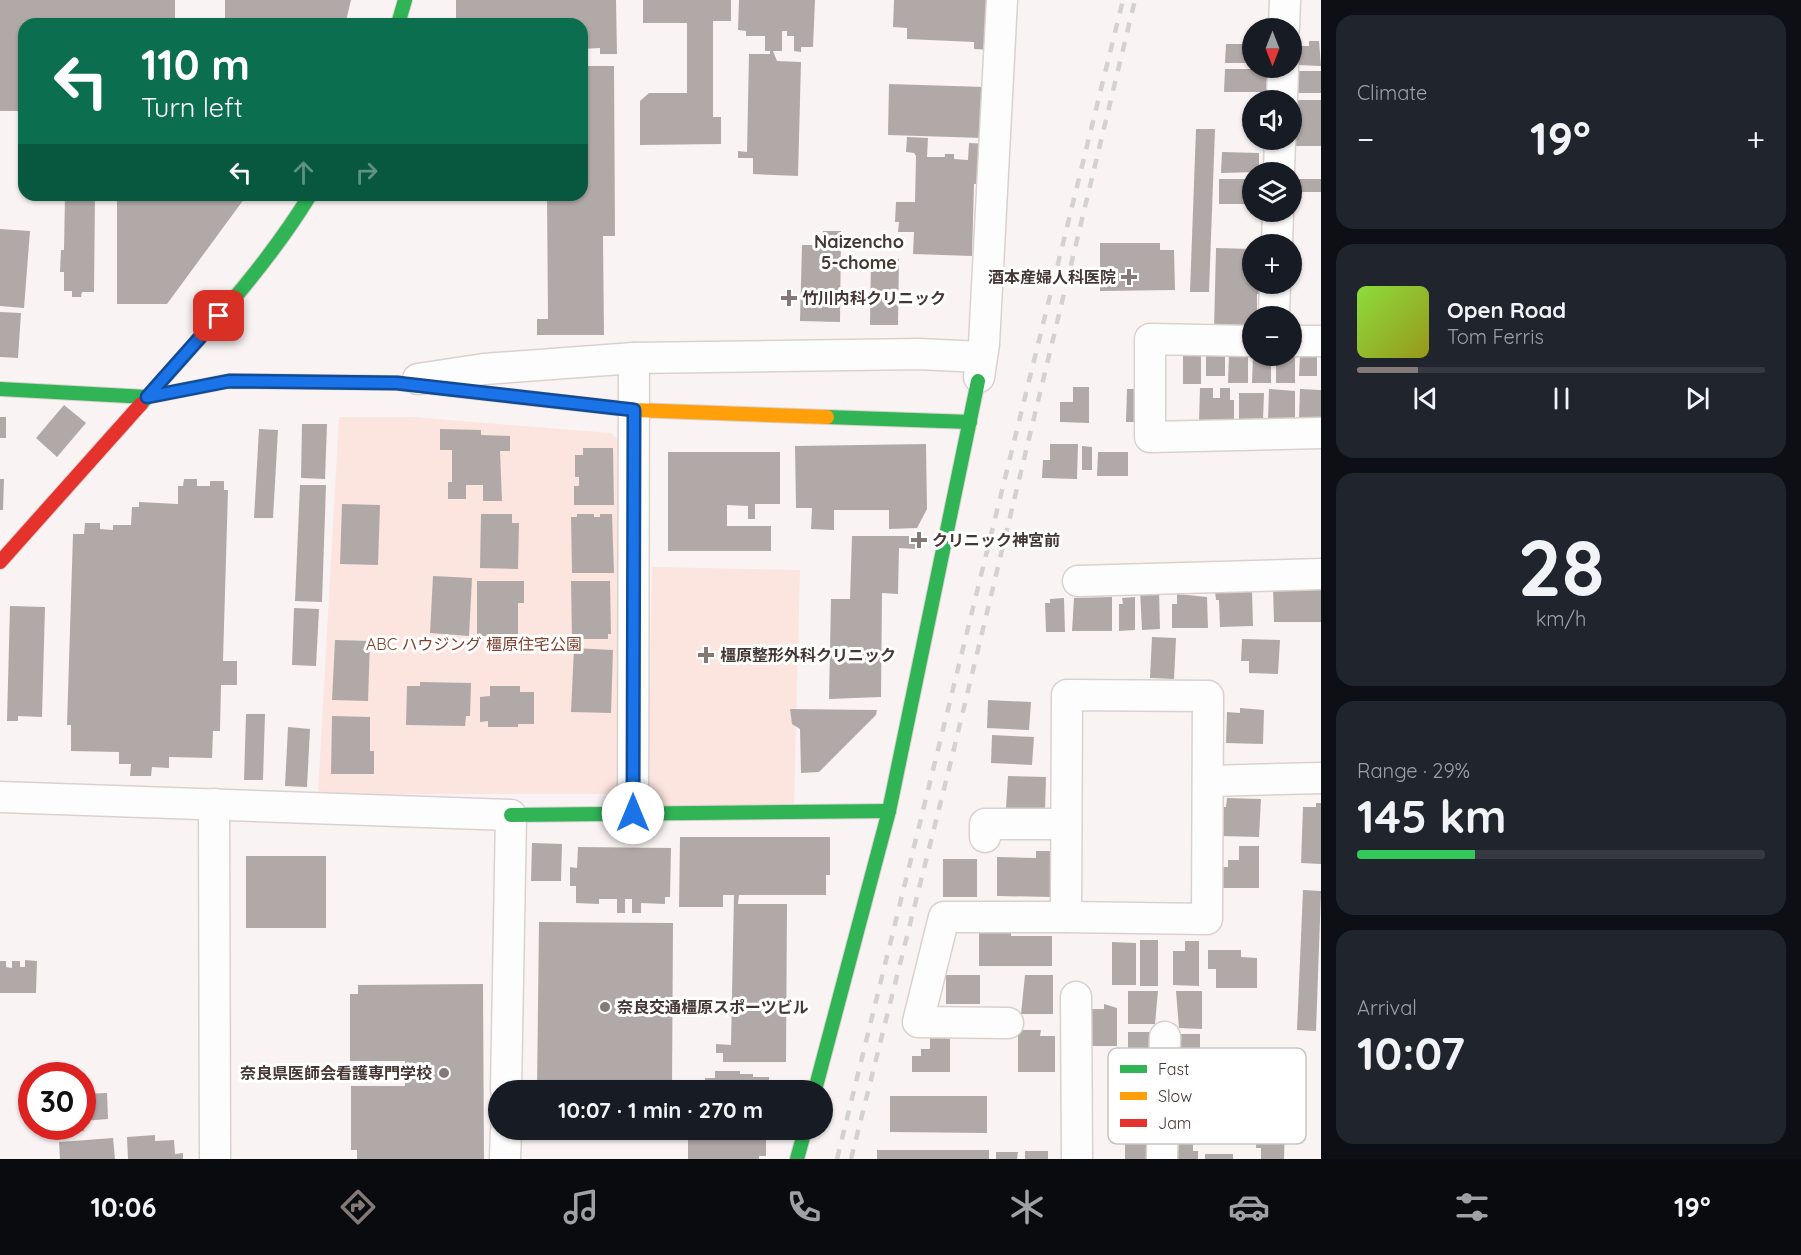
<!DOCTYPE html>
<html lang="en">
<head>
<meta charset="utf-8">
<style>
	body { margin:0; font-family:Quicksand,"Noto Sans JP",sans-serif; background:#20242c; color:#f1f3f6; height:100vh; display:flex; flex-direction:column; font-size:22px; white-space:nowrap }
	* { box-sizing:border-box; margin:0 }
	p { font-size:20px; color:#9ea1a6 }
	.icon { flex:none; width:33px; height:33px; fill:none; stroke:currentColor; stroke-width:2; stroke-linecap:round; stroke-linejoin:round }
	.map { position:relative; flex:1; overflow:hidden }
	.panel { display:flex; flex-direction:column; gap:15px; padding:15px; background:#0d0f14; width:480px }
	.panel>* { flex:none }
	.banner { position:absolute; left:18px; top:18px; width:570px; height:183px; border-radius:18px; box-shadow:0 2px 4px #0004; background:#0b6e4f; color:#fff; overflow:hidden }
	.needle { width:39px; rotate:180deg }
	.controls { position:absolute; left:1242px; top:18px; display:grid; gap:12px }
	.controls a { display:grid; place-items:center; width:60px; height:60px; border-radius:50%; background:#171b24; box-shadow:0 2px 4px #0004; font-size:30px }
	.speed { position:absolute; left:18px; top:1062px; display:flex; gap:12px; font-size:30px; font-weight:700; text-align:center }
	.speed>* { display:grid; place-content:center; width:78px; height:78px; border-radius:50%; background:#171b24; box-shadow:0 2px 4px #0004; line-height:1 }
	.speed .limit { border:9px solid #d22; background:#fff; color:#111 }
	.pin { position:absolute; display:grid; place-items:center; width:51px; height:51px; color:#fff; margin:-26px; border-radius:12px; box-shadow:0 3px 9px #0006 }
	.me { position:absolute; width:66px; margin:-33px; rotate:0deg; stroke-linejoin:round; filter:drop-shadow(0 0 4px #0008) }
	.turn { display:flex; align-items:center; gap:21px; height:126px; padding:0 24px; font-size:27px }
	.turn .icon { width:78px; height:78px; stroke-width:2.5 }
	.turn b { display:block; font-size:42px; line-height:51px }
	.lanes { display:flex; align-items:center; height:57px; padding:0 24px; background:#0003; justify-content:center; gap:30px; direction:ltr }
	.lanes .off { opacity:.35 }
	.big { font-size:45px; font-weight:700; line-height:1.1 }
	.panel .card { flex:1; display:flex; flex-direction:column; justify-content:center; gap:9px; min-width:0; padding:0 21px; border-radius:18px; background:#20242c }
	.panel .dial { align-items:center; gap:0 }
	.dial b { font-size:78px; line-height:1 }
	.song { display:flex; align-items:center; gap:18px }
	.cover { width:72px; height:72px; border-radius:9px; background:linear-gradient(135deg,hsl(90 70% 55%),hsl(60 70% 35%)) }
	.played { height:6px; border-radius:3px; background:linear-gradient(90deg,#847976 15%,#363941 15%) }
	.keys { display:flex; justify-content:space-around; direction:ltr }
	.heat { display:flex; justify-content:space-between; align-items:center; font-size:33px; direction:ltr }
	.charge { height:9px; border-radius:4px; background:linear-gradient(90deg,#34c759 29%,#363941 0) }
	.trip { position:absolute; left:488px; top:1080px; width:345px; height:60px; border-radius:30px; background:#171b24; box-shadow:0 2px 4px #0004; font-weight:700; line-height:60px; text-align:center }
	.tab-bar { display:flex; height:96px; justify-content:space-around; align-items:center; background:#090b0e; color:#9ea1a6 }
	.tab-bar .icon { width:42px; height:42px }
	.tab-bar .on { color:#847976 }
	.tab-bar b { font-size:27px; color:#f1f3f6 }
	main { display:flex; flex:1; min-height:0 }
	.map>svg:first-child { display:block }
</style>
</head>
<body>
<main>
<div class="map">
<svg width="1321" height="1159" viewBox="0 0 1321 1159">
	<rect width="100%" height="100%" fill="#f9f4f3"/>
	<!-- green -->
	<g fill="#fbe5de">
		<path d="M339 417H412L611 433 624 447 621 781 609 794H318Z"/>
		<path d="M652 567 800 570 794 808 646 813Z"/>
	</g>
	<!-- building -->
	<g fill="#b1a9a7">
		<path d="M0 0H175V24H24V111H0Z"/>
		<path d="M225 0H351L346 21 258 20V24H225Z"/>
		<path d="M456 0H616L617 54H600V48L582 49V24H456Z"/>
		<path d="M643 0H731V21H713V117H721V144L640 145V101L649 93H687V23H643Z"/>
		<path d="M739 0H815L813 47H801V52L794 51V36H787V31H782V51H773L777 61 801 62 798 176 753 174V158H738V151L747 152 749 54H770V51H765V36H746V31L738 30Z"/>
		<path d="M894 0H995L993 50 974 49V42L907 39V28L893 27Z"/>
		<path d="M1309 41H1319L1321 66 1298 65V46H1309Z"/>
		<path d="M1226 44H1252V63H1225Z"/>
		<path d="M582 66H614L615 236H603L604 335H537V319H548L547 195H582Z"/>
		<path d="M1225 69H1268V92H1224Z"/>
		<rect x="1296" y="71" width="25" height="22"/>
		<path d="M889 84 985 87 983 138 888 135Z"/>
		<rect x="1296" y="100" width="25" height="46"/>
		<path d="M1196 129H1215L1209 292H1190Z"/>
		<path d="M907 137 928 138 927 157H945V154H954V159L968 160 969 143 990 144 989 184H974L972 256 913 254 914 232H898L899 222H895L896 202H915L916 156 914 153 906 152Z"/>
		<path d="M1222 152 1259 153V172L1221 173Z"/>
		<rect x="1219" y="179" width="33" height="25"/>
		<rect x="1292" y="179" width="29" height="13"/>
		<path d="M65 195H95L94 292H82L81 297H72V291H64V272H60L61 250H64Z"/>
		<path d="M117 195H247L167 304H117Z"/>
		<path d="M0 229 30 231 24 308 0 306Z"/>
		<path d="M823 231H841L840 322 800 321 802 245H822Z"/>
		<path d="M1100 243H1160V250H1174L1175 290 1100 291Z"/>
		<path d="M1216 248 1252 249V284H1262V294H1257V310H1262V316H1252V331L1214 330Z"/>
		<path d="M871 259H899L898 325H870Z"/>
		<path d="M0 312 21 313 18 358 0 357Z"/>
		<rect x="1183" y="351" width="18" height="33"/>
		<rect x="1206" y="353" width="19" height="23"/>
		<path d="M1229 354H1248V383H1228Z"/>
		<path d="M1295 354V383H1276V356Z"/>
		<path d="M1300 355H1317V376H1299Z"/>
		<path d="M1253 356H1271V383H1252Z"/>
		<path d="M1073 387H1089V423L1060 422V402H1073Z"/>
		<path d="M1200 388H1213V398H1220V388H1230V400H1234V423L1199 422Z"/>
		<path d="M1127 389H1142L1141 422H1126Z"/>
		<path d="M1269 389 1295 391V421L1268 420Z"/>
		<path d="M1300 389 1321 390V419H1299Z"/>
		<path d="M1239 393H1264L1263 421H1239Z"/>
		<path d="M64 405 86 423 57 457 36 438Z"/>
		<rect x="0" y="417" width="6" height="21"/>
		<path d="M302 424H327L325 479 301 478Z"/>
		<path d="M259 429 278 430 273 518H254Z"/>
		<path d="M440 429 481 430V435L510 436V451H500L502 501H483V485H466V499H448V482H452V450H440Z"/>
		<path d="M926 444 927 509 917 528 889 529V510H834V530L811 529 812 508H796L795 446Z"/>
		<path d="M1050 444H1078L1077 479 1042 478 1043 460H1050Z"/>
		<path d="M1082 446 1092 447V470H1082Z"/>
		<path d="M583 448H613L614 505H574V486H579V477H575V455H583Z"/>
		<path d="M668 452H780V504H755V519H748V506L727 505V526H771V551H668Z"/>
		<path d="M1098 452H1128V476H1097Z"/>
		<path d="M0 479H4L3 510H0Z"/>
		<path d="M184 479H197V486H210V481H224V490H228L223 661H237V685H221L220 731H213L212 758 169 757V768L152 767 151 776H130L131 764H119V752L71 751V725H67L73 534H84L85 523H100V529L113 530V525H131L132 507H139V502L178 504V486H183Z"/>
		<path d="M300 485H326L322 602 295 601Z"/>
		<path d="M342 504 380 505 378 565 340 564Z"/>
		<path d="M481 514H512V523H519L518 569 480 568Z"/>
		<path d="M577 514H594V517H600V514H612L614 573H572L571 517H577Z"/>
		<path d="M852 536H918V543L915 549 899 548 898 594 882 593 881 697 829 699 831 599H850Z"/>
		<path d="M433 576 472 578 469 636 430 633Z"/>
		<path d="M477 581H524V603H518V636H477Z"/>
		<path d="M571 581H610L611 634H608V639H572Z"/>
		<path d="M1321 587V622H1274L1273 588Z"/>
		<path d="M1140 590H1159L1160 629 1142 630Z"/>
		<path d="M1252 590 1253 626 1220 627 1219 600H1216L1215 591Z"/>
		<path d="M1177 594 1207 597 1208 628H1172V604H1177Z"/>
		<path d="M1112 597V631H1072L1074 598Z"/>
		<path d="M1135 597V630L1119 631V604H1123L1122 598Z"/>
		<path d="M1064 598 1065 632H1046L1045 603H1050V599Z"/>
		<path d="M10 606 45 607 42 717 18 716V721H7Z"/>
		<path d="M294 608 319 609 316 666 292 665Z"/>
		<path d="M1152 637 1176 638 1174 679 1150 678Z"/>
		<path d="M1242 639 1280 640 1278 674 1249 673V661H1241Z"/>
		<path d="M335 640 370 641 368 701 332 700Z"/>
		<path d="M574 648 613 650 611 713 571 712Z"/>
		<path d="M420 682 471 683 470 716H466L465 726 406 725 407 686H420Z"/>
		<path d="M490 686H520V692H534V724H518V727H488V721L480 722V697L490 696Z"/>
		<path d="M988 700 1031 702 1029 730 987 728Z"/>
		<path d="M1240 708 1264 710 1263 744 1226 743 1227 712 1240 713Z"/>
		<path d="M790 709 877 710 876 715 819 772 801 773 800 729 792 724Z"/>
		<path d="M246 714H265L263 780H244Z"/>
		<path d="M332 716 370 717V751H374V774H331Z"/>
		<path d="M288 727 310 729 307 787 285 786Z"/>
		<path d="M992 735 1034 737 1032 765 991 763Z"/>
		<path d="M1008 776 1046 777 1045 809 1006 808Z"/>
		<path d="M1227 798 1261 799 1259 837 1221 836 1222 807H1226Z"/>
		<path d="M1316 803H1321V864L1301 863 1303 807H1316Z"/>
		<path d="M680 837H830V875H826V895H739L738 904H787L786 1062H723V1053H716V1044L731 1045 734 895H723V907H679Z"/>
		<path d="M532 843 562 844 561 881H531Z"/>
		<path d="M1239 846H1259V888H1222V867H1228V860H1239Z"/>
		<path d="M578 847 671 848 670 897H665V904L641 903V913H632V899H625V913H617V899H599V904L576 903V886H570V867L577 868Z"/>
		<path d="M1036 851H1051V897L997 896V857L1036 858Z"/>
		<rect x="246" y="856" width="80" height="72"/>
		<rect x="943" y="859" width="34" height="38"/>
		<path d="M1303 890 1321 891 1316 1031 1297 1030Z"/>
		<path d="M539 922 673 923 672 1090H537Z"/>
		<path d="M999 929H1011V936H1052V966H979V933H999Z"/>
		<rect x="1140" y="940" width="18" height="46"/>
		<path d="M1185 941H1199V986L1173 985V951H1185Z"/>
		<path d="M1112 942 1136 943V985H1112Z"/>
		<path d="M1208 950H1241V957L1257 958V988H1216V969H1208Z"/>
		<path d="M25 960 37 961 36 993H0V961H6V967L12 968V961H20V967H25Z"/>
		<rect x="946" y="975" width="34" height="29"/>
		<path d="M1025 975H1053V1014H1021Z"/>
		<path d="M483 984 484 1159H357V1150H351V1086H405V1061H350V994H358V985Z"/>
		<path d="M1128 991H1158L1155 1024H1128Z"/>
		<path d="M1176 991H1202V1029L1179 1028Z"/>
		<path d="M1104 1004 1117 1008V1046H1087L1088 1009H1104Z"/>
		<path d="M1018 1030H1041L1040 1036H1055V1072H1018Z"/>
		<rect x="1128" y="1032" width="24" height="35"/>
		<rect x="1178" y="1034" width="22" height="32"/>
		<path d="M930 1038H950V1072H912V1056H921V1049H930Z"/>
		<path d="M715 1071H740V1074H753V1077H769V1090H705V1078H715Z"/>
		<path d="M107 1093 108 1119 82 1121V1094Z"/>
		<path d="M890 1096H987V1133L890 1132Z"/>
		<rect x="1125" y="1118" width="25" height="41"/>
		<path d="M1256 1123H1285L1284 1159H1261V1148H1256Z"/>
		<path d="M48 1126H83L84 1131 48 1133Z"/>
		<path d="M705 1130H766V1156H759V1159H688V1140H704Z"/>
		<path d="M155 1135V1141L174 1140 175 1154 183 1153V1159H128L127 1137Z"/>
		<path d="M113 1138 115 1159H60L59 1142Z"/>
		<path d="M1174 1144H1193V1151H1198V1159H1174Z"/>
		<rect x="877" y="1150" width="112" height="9"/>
		<rect x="1025" y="1151" width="23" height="8"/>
		<path d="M996 1152H1018L1017 1159H996Z"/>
		<rect x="1205" y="1154" width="28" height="5"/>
	</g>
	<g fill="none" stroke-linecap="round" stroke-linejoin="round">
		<!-- street casing -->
		<g stroke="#dad1cf" stroke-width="33">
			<g id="street">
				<path d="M1284 28 1285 0"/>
				<path d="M1282 100 1283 68"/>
				<path d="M1279 172 1280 140"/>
				<path d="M1277 244 1278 212"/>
				<path d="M1274 316 1275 284"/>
				<path d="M1252 341 1150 339V437L1321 433"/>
				<path d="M1292 341H1321"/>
				<path d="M979 377 984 344 1002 0"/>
				<path d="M418 379 484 369 634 358 918 354 981 357"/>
				<path d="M1078 581 1321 574"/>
				<path d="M1067 695 1208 696 1207 919 1066 917Z"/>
				<path d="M1209 781 1321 778"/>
				<path d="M0 797 511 815 506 1090"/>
				<path d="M214 804 215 1159"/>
				<path d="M633 813 634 358"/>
				<path d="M985 837V824H1066"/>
				<path d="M1076 997 1077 1159"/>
				<path d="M1008 1023 918 1022 944 917H1066"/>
				<path d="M505 1159 506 1130"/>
				<path d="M1162 1159 1165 1037"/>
			</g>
		</g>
		<!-- fast casing -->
		<g stroke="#dad1cf" stroke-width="16">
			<g id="fast">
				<path d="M398 24 405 0"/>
				<path d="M0 389 147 397 229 381 397 383 456 390"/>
				<path d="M141 404C200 337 263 272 310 195"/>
				<path d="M827 417 970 422"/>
				<path d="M511 815 889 811"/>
				<path d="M815 1090 889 811 978 381"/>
				<path d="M797 1159 805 1130"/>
			</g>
		</g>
		<!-- slow casing -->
		<g stroke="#dad1cf" stroke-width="16">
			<path id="slow" d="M456 390 634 410 827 417"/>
		</g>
		<!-- jam casing -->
		<g stroke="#dad1cf" stroke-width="16">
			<path id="jam" d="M0 562 141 404"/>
		</g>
		<!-- street -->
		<use href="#street" stroke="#fefdfd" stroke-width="30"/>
		<!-- fast -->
		<use href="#fast" stroke="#30b455" stroke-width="14"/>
		<!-- slow -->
		<use href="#slow" stroke="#ff9f0a" stroke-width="14"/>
		<!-- jam -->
		<use href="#jam" stroke="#e5322d" stroke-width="14"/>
		<!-- rail -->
		<g stroke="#d4d2d1" stroke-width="4.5" stroke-dasharray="10 10" stroke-linecap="butt">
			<path d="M837 1159 1123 0"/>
			<path d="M851 1159 952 757 1135 0"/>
		</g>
	</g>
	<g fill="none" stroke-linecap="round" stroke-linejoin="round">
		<!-- route casing -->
		<g stroke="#114b97" stroke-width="15">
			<path id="route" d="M219 316 147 397 229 381 397 383 634 410 633 813"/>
		</g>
		<!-- route -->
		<use href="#route" stroke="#1a73e8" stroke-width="10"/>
	</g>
	<!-- markers -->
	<g fill="#847976" stroke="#fff" stroke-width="2">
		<path d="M1126 268h6v6h6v6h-6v6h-6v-6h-6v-6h6z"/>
		<path d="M786 289h6v6h6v6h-6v6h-6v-6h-6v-6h6z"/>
		<path d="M916 531h6v6h6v6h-6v6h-6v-6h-6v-6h6z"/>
		<path d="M703 646h6v6h6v6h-6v6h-6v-6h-6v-6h6z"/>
		<circle cx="605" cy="1007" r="6"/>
		<circle cx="444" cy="1073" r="6"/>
	</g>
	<g text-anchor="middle" stroke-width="6" stroke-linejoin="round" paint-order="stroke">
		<!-- poi labels -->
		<g font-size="16" font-weight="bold" fill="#453733" stroke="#fff" text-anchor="start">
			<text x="1116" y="283" text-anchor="end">酒本産婦人科医院</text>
			<text x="802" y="304">竹川内科クリニック</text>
			<text x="932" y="546">クリニック神宮前</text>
			<text x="720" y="661">橿原整形外科クリニック</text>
			<text x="617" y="1013">奈良交通橿原スポーツビル</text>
			<text x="432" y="1079" text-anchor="end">奈良県医師会看護専門学校</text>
		</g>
		<!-- park labels -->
		<g font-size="16" fill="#80422f" stroke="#fff">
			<text x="474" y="650">ABC ハウジング 橿原住宅公園</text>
		</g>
		<!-- neighbourhood labels -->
		<g font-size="18" font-weight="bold" fill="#453733" stroke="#fff">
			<text x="859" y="248">Naizencho<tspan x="859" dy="21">5-chome</tspan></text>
		</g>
	</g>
	<!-- legend -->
	<rect x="1108" y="1048" width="198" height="96" rx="9" fill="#fff" stroke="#c7c3c2" stroke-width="1.5"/>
	<rect x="1120" y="1065" width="27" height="8" fill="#30b455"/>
	<rect x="1120" y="1092" width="27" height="8" fill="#ff9f0a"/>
	<rect x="1120" y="1119" width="27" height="8" fill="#e5322d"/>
	<g font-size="16" fill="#453733">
		<text x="1158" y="1075">Fast</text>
		<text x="1158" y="1102">Slow</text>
		<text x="1158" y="1129">Jam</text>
	</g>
</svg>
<div class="controls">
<a><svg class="needle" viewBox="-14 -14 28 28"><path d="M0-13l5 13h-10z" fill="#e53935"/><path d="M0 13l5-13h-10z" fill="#9ea1a6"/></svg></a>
<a><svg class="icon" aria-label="sound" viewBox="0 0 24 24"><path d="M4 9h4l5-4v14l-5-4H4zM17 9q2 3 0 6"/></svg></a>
<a><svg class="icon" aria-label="layers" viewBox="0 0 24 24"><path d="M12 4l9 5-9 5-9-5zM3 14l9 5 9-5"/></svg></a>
<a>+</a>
<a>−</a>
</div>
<div class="speed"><div class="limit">30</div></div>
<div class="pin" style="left:219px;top:316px;background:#d93025"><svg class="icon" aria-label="arrive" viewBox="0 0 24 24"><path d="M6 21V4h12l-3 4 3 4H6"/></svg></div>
<svg class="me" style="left:633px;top:813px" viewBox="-20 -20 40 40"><circle r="19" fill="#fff"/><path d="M0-13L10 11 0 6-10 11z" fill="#1a73e8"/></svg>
<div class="trip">10:07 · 1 min · 270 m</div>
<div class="banner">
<div class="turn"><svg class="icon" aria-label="left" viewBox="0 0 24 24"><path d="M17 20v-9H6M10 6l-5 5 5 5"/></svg><div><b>110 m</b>Turn left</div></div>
<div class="lanes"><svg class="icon" aria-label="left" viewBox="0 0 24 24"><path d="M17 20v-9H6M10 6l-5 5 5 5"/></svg><svg class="icon off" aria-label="ahead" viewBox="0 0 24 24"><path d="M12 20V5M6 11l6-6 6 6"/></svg><svg class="icon off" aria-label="right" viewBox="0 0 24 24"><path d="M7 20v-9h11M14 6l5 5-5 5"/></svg></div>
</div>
</div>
<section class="panel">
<div class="card"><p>Climate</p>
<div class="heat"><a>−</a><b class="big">19°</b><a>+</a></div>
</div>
<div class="card">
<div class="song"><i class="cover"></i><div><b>Open Road</b><p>Tom Ferris</p></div></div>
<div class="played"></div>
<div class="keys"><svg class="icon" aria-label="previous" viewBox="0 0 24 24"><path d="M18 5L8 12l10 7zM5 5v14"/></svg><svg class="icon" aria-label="pause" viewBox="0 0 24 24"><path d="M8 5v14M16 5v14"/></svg><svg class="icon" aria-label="next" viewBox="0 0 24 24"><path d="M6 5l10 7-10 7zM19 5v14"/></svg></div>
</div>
<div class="card dial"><b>28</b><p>km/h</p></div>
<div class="card"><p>Range · 29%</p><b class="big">145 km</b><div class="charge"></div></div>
<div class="card"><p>Arrival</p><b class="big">10:07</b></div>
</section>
</main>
<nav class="tab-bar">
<b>10:06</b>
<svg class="icon on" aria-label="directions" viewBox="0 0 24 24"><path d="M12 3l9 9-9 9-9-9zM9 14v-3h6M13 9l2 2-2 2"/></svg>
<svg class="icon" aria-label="music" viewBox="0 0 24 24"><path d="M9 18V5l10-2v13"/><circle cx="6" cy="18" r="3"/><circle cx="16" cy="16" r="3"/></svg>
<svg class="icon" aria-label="phone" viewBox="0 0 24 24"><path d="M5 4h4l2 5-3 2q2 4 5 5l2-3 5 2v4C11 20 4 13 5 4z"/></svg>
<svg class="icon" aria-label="climate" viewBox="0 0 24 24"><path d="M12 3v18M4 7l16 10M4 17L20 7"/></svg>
<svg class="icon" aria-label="car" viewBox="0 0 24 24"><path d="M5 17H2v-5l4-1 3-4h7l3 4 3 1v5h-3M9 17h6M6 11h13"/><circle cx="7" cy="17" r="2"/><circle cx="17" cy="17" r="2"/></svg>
<svg class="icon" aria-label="filters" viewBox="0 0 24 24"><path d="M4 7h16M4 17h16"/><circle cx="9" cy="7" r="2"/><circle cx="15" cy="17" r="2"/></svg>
<b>19°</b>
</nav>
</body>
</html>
